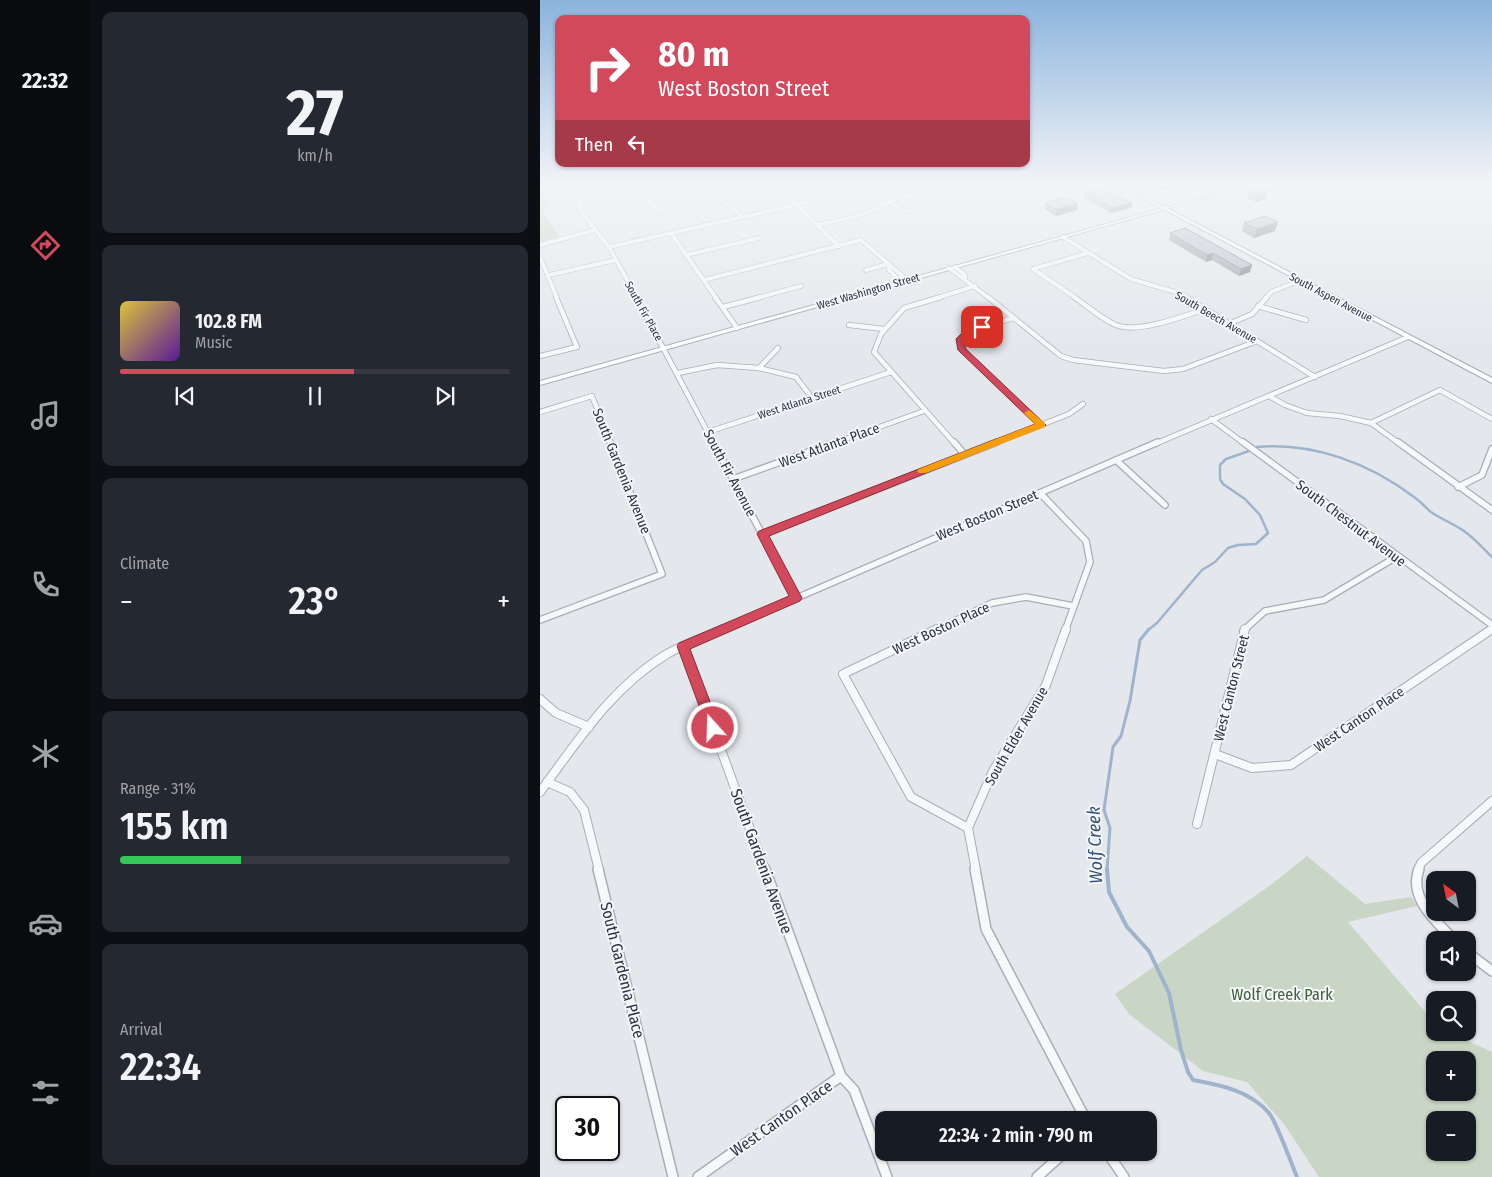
<!DOCTYPE html>
<html lang="en">
<head>
<meta charset="utf-8">
<style>
	body { margin:0; font-family:"Fira Sans Condensed",sans-serif; background:#242831; color:#f1f3f6; height:100vh; display:flex; flex-direction:column; font-size:19px; white-space:nowrap }
	* { box-sizing:border-box; margin:0 }
	p { font-size:16px; color:#9ea1a6 }
	.icon { flex:none; width:28px; height:28px; fill:none; stroke:currentColor; stroke-width:2; stroke-linecap:round; stroke-linejoin:round }
	.map { position:relative; flex:1; overflow:hidden }
	.side { display:flex; flex-direction:column; gap:12px; padding:12px; background:#0d0f14; width:450px }
	.side>* { flex:none }
	.hud { position:absolute; left:15px; top:15px; width:475px; height:152px; border-radius:10px; box-shadow:0 1px 4px #0004; background:#d1495b; color:#fff; overflow:hidden }
	.needle { width:32px; rotate:328deg }
	.controls { position:absolute; left:886px; top:871px; display:grid; gap:10px }
	.controls a { display:grid; place-items:center; width:50px; height:50px; border-radius:10px; background:#171b24; box-shadow:0 1px 4px #0004; font-size:25px }
	.speed { position:absolute; left:15px; top:1096px; display:flex; gap:10px; font-size:25px; font-weight:700; text-align:center }
	.speed>* { display:grid; place-content:center; width:65px; height:65px; border-radius:50%; background:#171b24; box-shadow:0 1px 4px #0004; line-height:1 }
	.speed .limit { border:2px solid #111; border-radius:8px; background:#fff; color:#111 }
	.pin { position:absolute; display:grid; place-items:center; width:42px; height:42px; color:#fff; margin:-21px; border-radius:10px; box-shadow:0 2px 8px #0006 }
	.me { position:absolute; width:55px; margin:-28px; rotate:340deg; stroke-linejoin:round; filter:drop-shadow(0 0 4px #0008) }
	.turn { display:flex; align-items:center; gap:18px; height:105px; padding:0 20px; font-size:22px }
	.turn .icon { width:65px; height:65px; stroke-width:2.5 }
	.turn b { display:block; font-size:35px; line-height:42px }
	.then { display:flex; align-items:center; height:48px; padding:0 20px; background:#0003; gap:10px; font-size:19px }
	.big { font-size:38px; font-weight:600; line-height:1.1 }
	.side .widget { flex:1; display:flex; flex-direction:column; justify-content:center; gap:8px; min-width:0; padding:0 18px; border-radius:10px; background:#242831 }
	.side .dial { align-items:center; gap:0 }
	.dial b { font-size:65px; line-height:1 }
	.song { display:flex; align-items:center; gap:15px }
	.cover { width:60px; height:60px; border-radius:8px; background:linear-gradient(135deg,hsl(50 70% 55%),hsl(270 70% 35%)) }
	.played { height:5px; border-radius:2px; background:linear-gradient(90deg,#d1495b 60%,#363941 60%) }
	.keys { display:flex; justify-content:space-around; direction:ltr }
	.heat { display:flex; justify-content:space-between; align-items:center; font-size:28px; direction:ltr }
	.charge { height:8px; border-radius:4px; background:linear-gradient(90deg,#34c759 31%,#363941 0) }
	.trip { position:absolute; left:335px; top:1111px; width:282px; height:50px; border-radius:10px; background:#171b24; box-shadow:0 1px 4px #0004; font-weight:600; line-height:50px; text-align:center }
	main { display:flex; flex:1; min-height:0 }
	.tabs { display:flex; flex-direction:column; width:90px; justify-content:space-around; align-items:center; background:#090b0e; color:#9ea1a6 }
	.tabs .icon { width:35px; height:35px }
	.tabs .on { color:#d1495b }
	.tabs b { font-size:22px; color:#f1f3f6 }
	.map>svg:first-child { display:block }
</style>
</head>
<body>
<main>
<nav class="tabs">
<b>22:32</b>
<svg class="icon on" aria-label="directions" viewBox="0 0 24 24"><path d="M12 3l9 9-9 9-9-9zM9 14v-3h6M13 9l2 2-2 2"/></svg>
<svg class="icon" aria-label="music" viewBox="0 0 24 24"><path d="M9 18V5l10-2v13"/><circle cx="6" cy="18" r="3"/><circle cx="16" cy="16" r="3"/></svg>
<svg class="icon" aria-label="phone" viewBox="0 0 24 24"><path d="M5 4h4l2 5-3 2q2 4 5 5l2-3 5 2v4C11 20 4 13 5 4z"/></svg>
<svg class="icon" aria-label="climate" viewBox="0 0 24 24"><path d="M12 3v18M4 7l16 10M4 17L20 7"/></svg>
<svg class="icon" aria-label="car" viewBox="0 0 24 24"><path d="M5 17H2v-5l4-1 3-4h7l3 4 3 1v5h-3M9 17h6M6 11h13"/><circle cx="7" cy="17" r="2"/><circle cx="17" cy="17" r="2"/></svg>
<svg class="icon" aria-label="filters" viewBox="0 0 24 24"><path d="M4 7h16M4 17h16"/><circle cx="9" cy="7" r="2"/><circle cx="15" cy="17" r="2"/></svg>
</nav>
<section class="side">
<div class="widget dial"><b>27</b><p>km/h</p></div>
<div class="widget">
<div class="song"><i class="cover"></i><div><b>102.8 FM</b><p>Music</p></div></div>
<div class="played"></div>
<div class="keys"><svg class="icon" aria-label="previous" viewBox="0 0 24 24"><path d="M18 5L8 12l10 7zM5 5v14"/></svg><svg class="icon" aria-label="pause" viewBox="0 0 24 24"><path d="M8 5v14M16 5v14"/></svg><svg class="icon" aria-label="next" viewBox="0 0 24 24"><path d="M6 5l10 7-10 7zM19 5v14"/></svg></div>
</div>
<div class="widget"><p>Climate</p>
<div class="heat"><a>−</a><b class="big">23°</b><a>+</a></div>
</div>
<div class="widget"><p>Range · 31%</p><b class="big">155 km</b><div class="charge"></div></div>
<div class="widget"><p>Arrival</p><b class="big">22:34</b></div>
</section>
<div class="map">
<svg width="952" height="1177" viewBox="0 0 952 1177">
	<rect width="100%" height="100%" fill="#e4e7ec"/>
	<!-- green -->
	<g fill="#c9d6c5" fill-rule="evenodd">
		<path d="M0 184H28L3 198 13 203 4 211 5 217 19 236 0 243Z"/>
		<path d="M767 856 825 904 871 897 877 906 808 922 895 1023V1032L910 1033 952 1052V1177H779L744 1124 707 1082 663 1071 589 1014 575 994 732 884ZM895 1060H928V1092H895ZM895 1120H928V1152H895Z"/>
	</g>
	<g fill="none" stroke-linecap="round" stroke-linejoin="round">
		<!-- stream-far2 -->
		<g stroke="#9fb4cc" stroke-width="2.5">
			<path d="M717 447C773 442 829 463 874 497 880 501 885 507 891 512 901 519 914 524 924 531 934 538 943 548 952 557"/>
			<path d="M607 631 617 623 662 570 675 562 688 548 698 545 716 544 728 533 720 515 705 499 683 484 680 479V465L686 459 709 451"/>
		</g>
		<!-- stream-far1 -->
		<path stroke="#9fb4cc" stroke-width="3" d="M567 870 570 828 564 810 573 747 581 736 590 701 600 640 609 629"/>
		<!-- stream -->
		<path stroke="#9fb4cc" stroke-width="4" d="M567 869 569 892 587 927 609 951 629 993 641 1050 648 1072 653 1080C681 1085 710 1091 729 1113 737 1123 751 1163 757 1177"/>
		<!-- street-far4 casing -->
		<g stroke="#a9aeb7" stroke-width="5">
			<g id="street-far4">
				<path d="M161 184 174 198 190 206 202 217"/>
				<path d="M98 185 119 212"/>
				<path d="M36 188 53 194"/>
				<path d="M167 191 204 184"/>
				<path d="M264 193 272 201 256 205 248 197Z"/>
				<path d="M349 203 367 211"/>
				<path d="M277 225C293 221 311 219 326 213 343 207 359 193 377 196L366 198"/>
				<path d="M131 233 176 298"/>
				<path d="M523 237 591 279 642 294 648 298"/>
				<path d="M0 245 55 230"/>
				<path d="M69 247 256 205 299 246"/>
				<path d="M146 255 220 238"/>
				<path d="M0 257 17 298"/>
				<path d="M348 264 349 270 361 282"/>
				<path d="M415 267 425 275V278"/>
				<path d="M409 268 449 298"/>
				<path d="M493 269 536 298"/>
				<path d="M493 269 548 253"/>
				<path d="M326 270 348 264"/>
				<path d="M9 275 76 260"/>
				<path d="M164 280 321 240 367 280"/>
				<path d="M97 298 69 247 39 209 42 200 58 193 104 184"/>
				<path d="M217 298 261 286"/>
				<path d="M397 298 435 286"/>
				<path d="M726 298 731 292 761 280"/>
			</g>
		</g>
		<!-- street-far3 casing -->
		<g stroke="#a9aeb7" stroke-width="6">
			<g id="street-far3">
				<path d="M96 297 174 444"/>
				<path d="M175 297 197 328"/>
				<path d="M401 297 364 308 341 334 334 352 415 444"/>
				<path d="M448 297 521 356 533 360 624 371 643 369 717 341"/>
				<path d="M534 297C546 305 563 320 576 325 599 334 643 316 666 309"/>
				<path d="M646 297 775 377"/>
				<path d="M718 306 766 320"/>
				<path d="M183 307 221 297"/>
				<path d="M473 318 427 332 419 340 422 350 502 425"/>
				<path d="M689 324 712 314 727 297"/>
				<path d="M309 325 344 329"/>
				<path d="M0 356 37 347 16 297"/>
				<path d="M219 368 238 348"/>
				<path d="M138 373 177 365 219 368 256 377 272 398"/>
				<path d="M729 396 745 405 767 413 800 416 831 423 860 444"/>
				<path d="M0 412 52 396 71 444"/>
				<path d="M671 419 705 444"/>
				<path d="M831 423 900 390 952 419"/>
				<path d="M168 432 351 372"/>
				<path d="M292 444 384 411"/>
				<path d="M453 444 529 414 543 404"/>
				<path d="M615 444 868 337"/>
			</g>
		</g>
		<!-- street-far2 casing -->
		<g stroke="#a9aeb7" stroke-width="8">
			<g id="street-far2">
				<path d="M173 442 256 598"/>
				<path d="M414 442 424 454"/>
				<path d="M703 442 952 625"/>
				<path d="M858 442 952 510"/>
				<path d="M576 460 625 505"/>
				<path d="M193 479 296 442"/>
				<path d="M918 487 942 475 952 449"/>
				<path d="M500 493 546 541 550 562 525 631"/>
				<path d="M223 534 457 442"/>
				<path d="M0 620 122 574 70 442"/>
				<path d="M180 631 618 442"/>
				<path d="M394 631 452 603 486 597 533 606"/>
				<path d="M703 631 725 611 784 600 856 557"/>
				<path d="M950 631 952 629"/>
			</g>
		</g>
		<!-- street-far1 casing -->
		<g stroke="#a9aeb7" stroke-width="10">
			<g id="street-far1">
				<path d="M397 629 303 674 371 797 428 828"/>
				<path d="M143 646 225 870"/>
				<path d="M0 699 16 713 49 727"/>
				<path d="M675 754 712 768 751 765 952 629"/>
				<path d="M7 782 30 792 44 810 59 870"/>
				<path d="M0 792C37 742 72 687 127 654 144 644 165 637 183 629"/>
				<path d="M657 824 705 629"/>
				<path d="M436 870 428 828 453 771 506 685 526 629"/>
				<path d="M878 870 881 863 952 801"/>
			</g>
		</g>
		<!-- street casing -->
		<g stroke="#a9aeb7" stroke-width="12">
			<g id="street">
				<path d="M58 869 133 1177"/>
				<path d="M225 869 301 1076 314 1090 347 1177"/>
				<path d="M435 869 446 929 546 1120"/>
				<path d="M879 869C868 898 896 921 914 940"/>
				<path d="M928 953 952 971"/>
				<path d="M567 1152 584 1177"/>
				<path d="M158 1177 301 1076"/>
				<path d="M497 1177 525 1152"/>
			</g>
		</g>
		<!-- secondary casing -->
		<g stroke="#a9aeb7" stroke-width="2">
			<path id="secondary" d="M710 184H715L0 385V381Z"/>
		</g>
		<!-- primary casing -->
		<g stroke="#a3abb8" stroke-width="2">
			<path id="primary" d="M576 184H581L952 378V383Z"/>
		</g>
		<!-- street-far4 -->
		<use href="#street-far4" stroke="#f7f8fa" stroke-width="4"/>
		<!-- street-far3 -->
		<use href="#street-far3" stroke="#f7f8fa" stroke-width="4.5"/>
		<!-- street-far2 -->
		<use href="#street-far2" stroke="#f7f8fa" stroke-width="5.5"/>
		<!-- street-far1 -->
		<use href="#street-far1" stroke="#f7f8fa" stroke-width="8"/>
		<!-- street -->
		<use href="#street" stroke="#f7f8fa" stroke-width="9"/>
		<!-- secondary -->
		<use href="#secondary" fill="#fff" fill-rule="evenodd"/>
		<!-- primary -->
		<use href="#primary" fill="#fff" fill-rule="evenodd"/>
	</g>
	<!-- wall -->
	<g fill="#a1a5ae">
		<path d="M440 184H473L449 189Z"/>
		<path d="M503 184H526L510 188Z"/>
		<path d="M610 184H637L636 186 622 190Z"/>
		<path d="M709 190 728 191 725 199 716 202 707 198Z"/>
		<path d="M544 193 592 203V207L571 213 544 198Z"/>
		<path d="M505 203 537 210 516 216 505 209Z"/>
		<path d="M704 223 735 231 714 238 702 231Z"/>
		<path d="M630 233 712 265 710 272 699 276 672 260 666 262 629 240Z"/>
	</g>
	<!-- shaded-wall -->
	<g fill="#83868d">
		<path d="M449 184H473L449 189Z"/>
		<path d="M510 184H526L510 188Z"/>
		<path d="M623 184H637L636 186 622 190Z"/>
		<path d="M728 191 725 199 716 202 718 194Z"/>
		<path d="M592 203V207L571 213 572 208Z"/>
		<path d="M538 204 537 210 516 216V209Z"/>
		<path d="M738 222 735 231 714 238 717 229Z"/>
		<path d="M673 253 672 260 666 262 667 255Z"/>
		<path d="M712 265 710 272 699 276 701 269Z"/>
	</g>
	<!-- building -->
	<g fill="#bbc0ca" stroke="#83868d">
		<path d="M718 187 728 191 718 194 709 190Z"/>
		<path d="M560 189 577 195 592 203 572 208 544 193Z"/>
		<path d="M526 197 538 204 516 209 505 203Z"/>
		<path d="M725 216 738 222 717 229 704 223Z"/>
		<path d="M645 228 712 265 701 269 673 253 667 255 630 233Z"/>
	</g>
	<!-- sky -->
	<linearGradient id="sky" x2="0" y2="1"><stop stop-color="#8bb4dd"/><stop offset="0.53" stop-color="#f3f4f6"/><stop offset="1" stop-color="#f3f4f6" stop-opacity="0"/></linearGradient>
	<rect width="952" height="348" fill="url(#sky)"/>
	<!-- route -->
	<path fill="#d1495b" stroke="#882f3b" d="M442 325 446 327 445 329 430 334 423 341 426 349 506 425 229 536 262 598 260 601 150 649 180 728 178 733 173 734 169 733 137 646 139 643 249 596 217 534 219 531 495 424 418 350 416 339 424 331Z"/>
	<!-- slow -->
	<path fill="#f59e0b" d="M489 410 505 423V427L386 473H379L377 471 379 469 495 424 484 413Z"/>
	<g text-anchor="middle" stroke-width="4" stroke-linejoin="round" paint-order="stroke">
		<!-- far-street labels -->
		<g font-size="11" fill="#2b3445" stroke="#f4f6f9">
			<text transform="translate(328 291) rotate(-16)" y="4">West Washington Street</text>
			<text transform="translate(791 297) rotate(28)" y="4">South Aspen Avenue</text>
			<text transform="translate(104 311) rotate(61)" y="4">South Fir Place</text>
			<text transform="translate(676 317) rotate(30)" y="4">South Beech Avenue</text>
			<text transform="translate(259 402) rotate(-18)" y="4">West Atlanta Street</text>
		</g>
		<!-- street labels -->
		<g font-size="14" fill="#2b3445" stroke="#f4f6f9">
			<text transform="translate(289 445) rotate(-20)" y="5">West Atlanta Place</text>
			<text transform="translate(82 471) rotate(68)" y="5">South Gardenia Avenue</text>
			<text transform="translate(190 473) rotate(62)" y="5">South Fir Avenue</text>
			<text transform="translate(447 515) rotate(-23)" y="5">West Boston Street</text>
			<text transform="translate(811 523) rotate(37)" y="5">South Chestnut Avenue</text>
			<text transform="translate(401 628) rotate(-25)" y="5">West Boston Place</text>
			<text transform="translate(691 688) rotate(-76)" y="5">West Canton Street</text>
			<text transform="translate(819 719) rotate(-34)" y="5">West Canton Place</text>
			<text transform="translate(476 736) rotate(-60)" y="5">South Elder Avenue</text>
		</g>
		<!-- near-street labels -->
		<g font-size="16" fill="#2b3445" stroke="#f4f6f9">
			<text transform="translate(222 861) rotate(70)" y="6">South Gardenia Avenue</text>
			<text transform="translate(83 970) rotate(76)" y="6">South Gardenia Place</text>
			<text transform="translate(241 1118) rotate(-35)" y="6">West Canton Place</text>
		</g>
		<!-- near-park labels -->
		<g font-size="16" fill="#3f6138" stroke="#f4f6f9">
			<text x="742" y="1000">Wolf Creek Park</text>
		</g>
		<!-- near-water labels -->
		<g font-size="18" font-style="italic" fill="#34527a" stroke="#f4f6f9">
			<text transform="translate(555 845) rotate(-92)" y="6">Wolf Creek</text>
		</g>
	</g>
</svg>
<div class="controls">
<a><svg class="needle" viewBox="-14 -14 28 28"><path d="M0-13l5 13h-10z" fill="#e53935"/><path d="M0 13l5-13h-10z" fill="#9ea1a6"/></svg></a>
<a><svg class="icon" aria-label="sound" viewBox="0 0 24 24"><path d="M4 9h4l5-4v14l-5-4H4zM17 9q2 3 0 6"/></svg></a>
<a><svg class="icon" aria-label="search" viewBox="0 0 24 24"><circle cx="10" cy="10" r="6"/><path d="M15 15l6 6"/></svg></a>
<a>+</a>
<a>−</a>
</div>
<div class="speed"><div class="limit">30</div></div>
<div class="pin" style="left:442px;top:327px;background:#d93025"><svg class="icon" aria-label="arrive" viewBox="0 0 24 24"><path d="M6 21V4h12l-3 4 3 4H6"/></svg></div>
<svg class="me" style="left:173px;top:728px" viewBox="-20 -20 40 40"><circle r="17" fill="#d1495b" stroke="#fff" stroke-width="3"/><path d="M0-11L8 9 0 5-8 9z" fill="#fff"/></svg>
<div class="trip">22:34 · 2 min · 790 m</div>
<div class="hud">
<div class="turn"><svg class="icon" aria-label="right" viewBox="0 0 24 24"><path d="M7 20v-9h11M14 6l5 5-5 5"/></svg><div><b>80 m</b>West Boston Street</div></div>
<div class="then">Then<svg class="icon" aria-label="left" viewBox="0 0 24 24"><path d="M17 20v-9H6M10 6l-5 5 5 5"/></svg></div>
</div>
</div>
</main>
</body>
</html>
